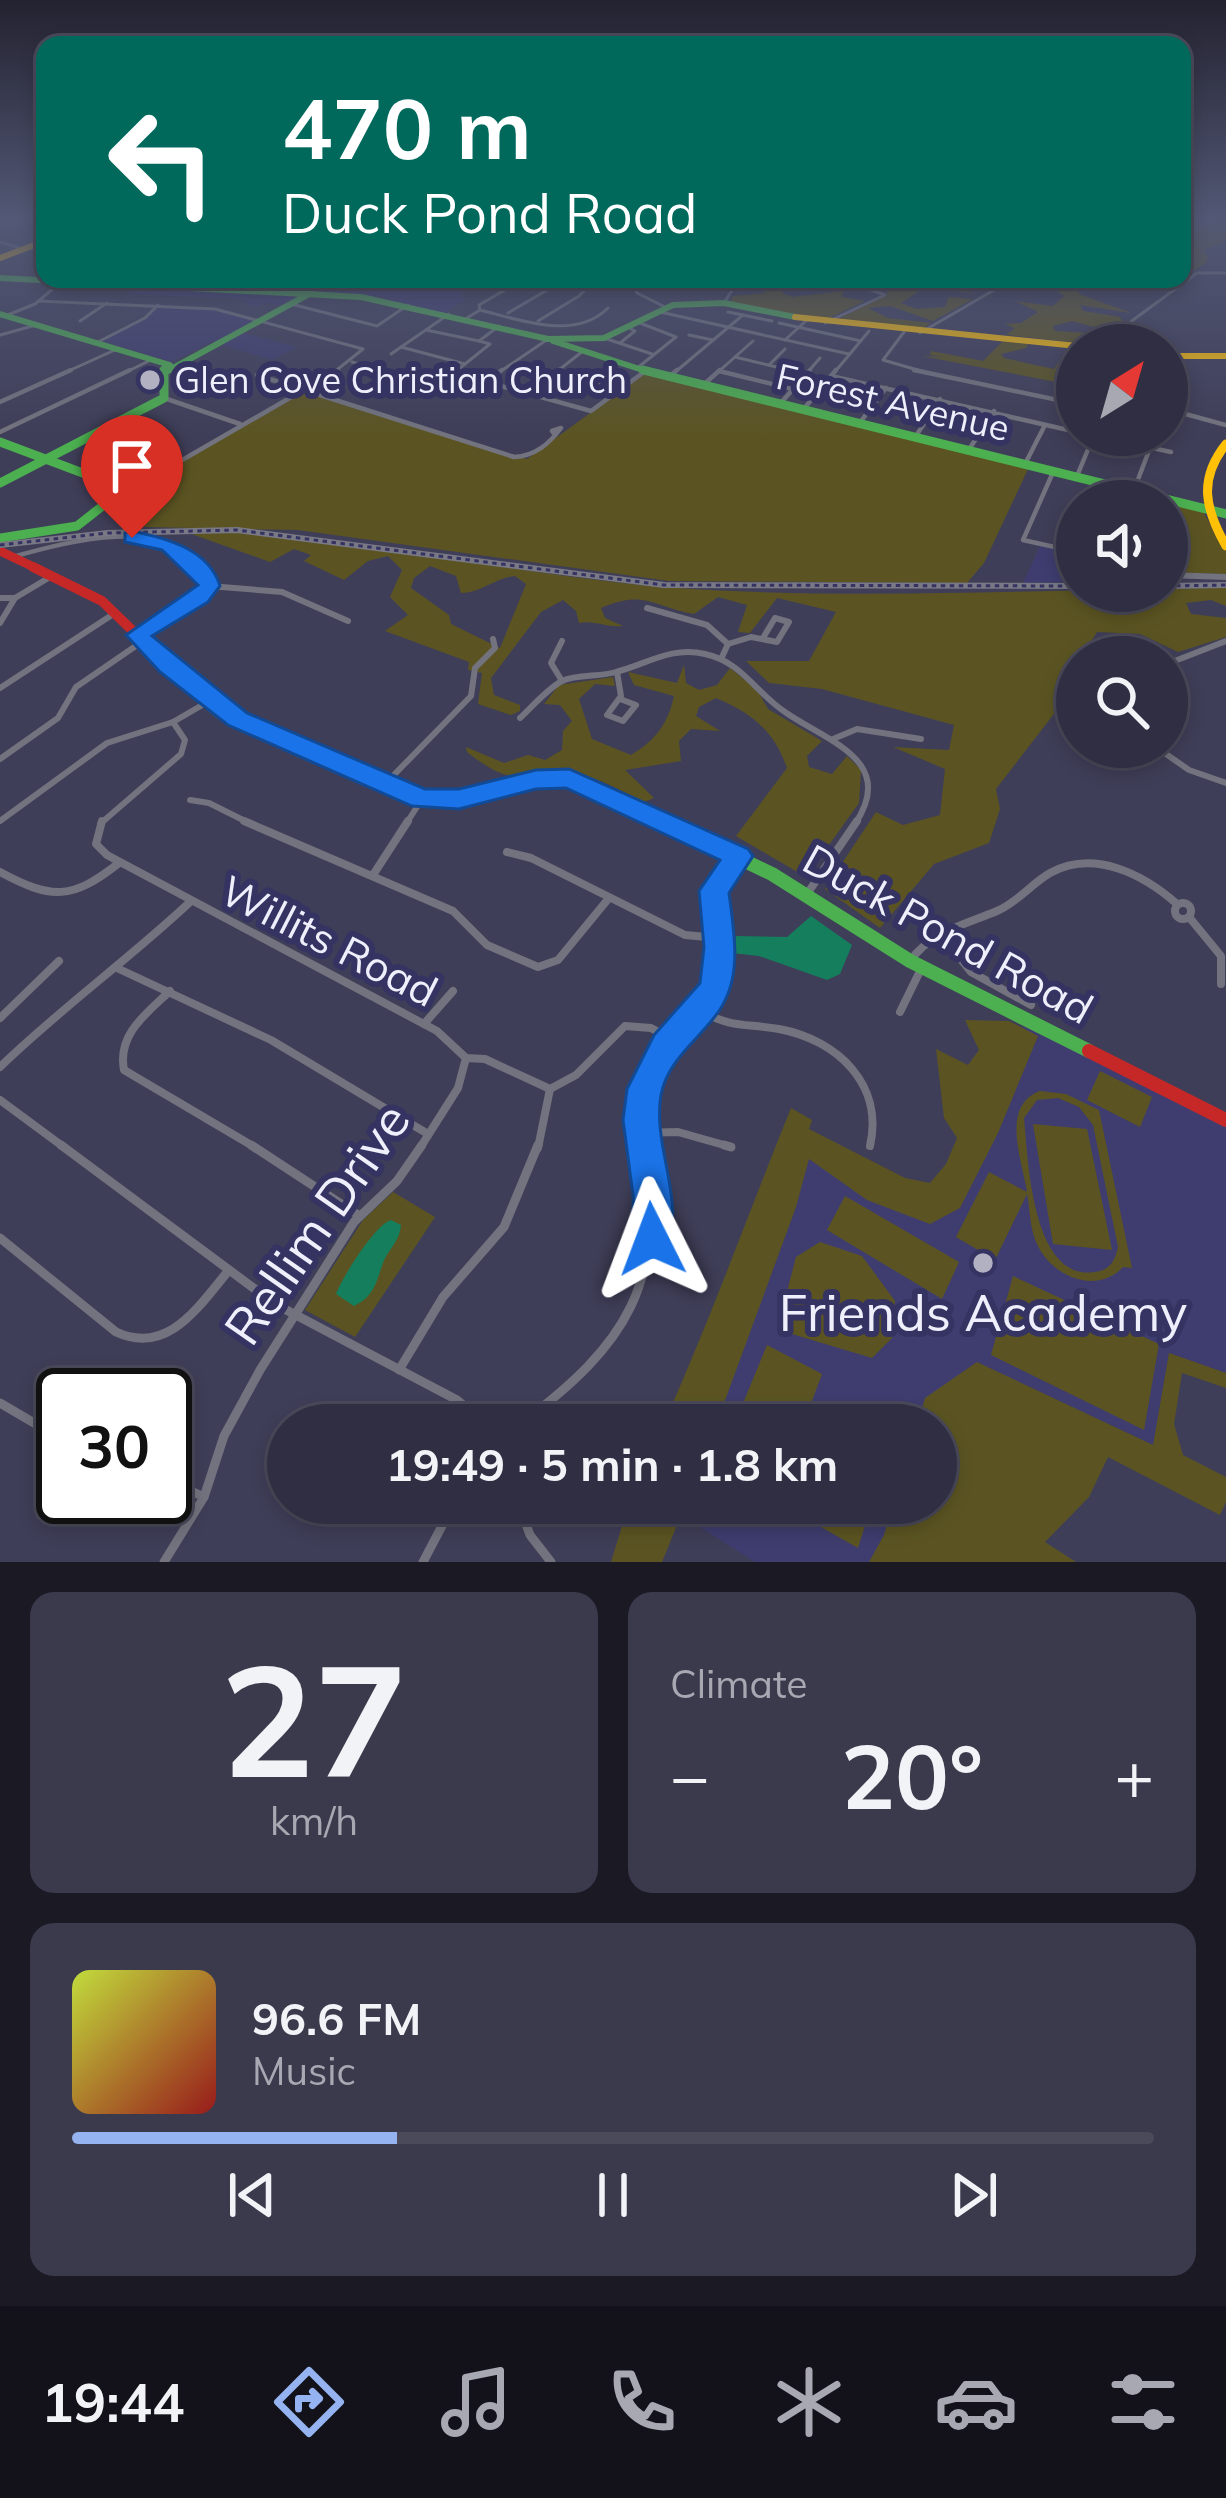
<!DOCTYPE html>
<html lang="en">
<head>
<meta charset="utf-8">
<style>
	body { margin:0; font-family:Mulish,sans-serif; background:#3b3a4d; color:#f1f3f6; height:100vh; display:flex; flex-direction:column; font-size:45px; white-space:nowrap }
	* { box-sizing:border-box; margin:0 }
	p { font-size:39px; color:#a7a8b2 }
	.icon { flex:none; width:66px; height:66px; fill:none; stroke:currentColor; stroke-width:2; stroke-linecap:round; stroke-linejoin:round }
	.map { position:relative; height:1562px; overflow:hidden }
	.side { display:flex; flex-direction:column; gap:30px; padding:30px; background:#1a1924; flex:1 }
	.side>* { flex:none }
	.banner { position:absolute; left:36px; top:36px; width:1155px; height:252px; border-radius:24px; box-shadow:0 6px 18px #0003,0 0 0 3px #4a4a5b; background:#00695c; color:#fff; overflow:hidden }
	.needle { width:78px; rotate:37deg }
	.controls { position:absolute; left:1056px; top:324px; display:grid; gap:24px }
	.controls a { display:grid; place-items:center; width:132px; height:132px; border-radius:50%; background:#2f2e42; box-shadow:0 6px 18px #0003,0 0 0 3px #4a4a5b; font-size:60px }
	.speed { position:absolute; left:36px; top:1368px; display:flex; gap:24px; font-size:60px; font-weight:700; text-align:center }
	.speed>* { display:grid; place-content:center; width:156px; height:156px; border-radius:50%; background:#2f2e42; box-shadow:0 6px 18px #0003,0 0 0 3px #4a4a5b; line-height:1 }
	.speed .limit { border:6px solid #111; border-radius:18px; background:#fff; color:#111 }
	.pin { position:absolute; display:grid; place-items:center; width:102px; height:102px; color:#fff; margin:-123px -51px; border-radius:50% 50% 50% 0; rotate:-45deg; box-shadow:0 0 12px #0007 }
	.pin .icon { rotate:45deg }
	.me { position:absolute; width:132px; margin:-66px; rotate:357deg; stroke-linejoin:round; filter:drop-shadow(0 0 9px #0008) }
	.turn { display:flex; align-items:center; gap:42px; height:252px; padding:0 48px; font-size:54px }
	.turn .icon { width:156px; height:156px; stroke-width:2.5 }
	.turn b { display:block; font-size:84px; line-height:102px }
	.big { font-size:90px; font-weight:700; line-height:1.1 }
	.side .widget { flex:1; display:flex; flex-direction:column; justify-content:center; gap:18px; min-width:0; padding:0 42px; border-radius:24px; background:#3b3a4d }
	.side .dial { align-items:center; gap:0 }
	.dial b { font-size:156px; line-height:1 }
	.song { display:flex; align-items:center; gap:36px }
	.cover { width:144px; height:144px; border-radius:18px; background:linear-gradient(135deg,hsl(70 70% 55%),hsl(0 70% 35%)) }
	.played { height:12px; border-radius:6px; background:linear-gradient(90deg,#95b2f1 30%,#4a4a5b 30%) }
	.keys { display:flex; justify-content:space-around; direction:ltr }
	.heat { display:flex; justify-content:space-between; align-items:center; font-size:66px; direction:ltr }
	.side .tiles { flex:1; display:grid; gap:30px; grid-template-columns:1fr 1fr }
	.widget:last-child { grid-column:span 2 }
	.trip { position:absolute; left:267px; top:1404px; width:690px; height:120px; border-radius:60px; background:#2f2e42; box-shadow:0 6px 18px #0003,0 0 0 3px #4a4a5b; font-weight:700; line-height:120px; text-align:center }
	.tabs { display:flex; height:192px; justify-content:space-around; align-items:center; background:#13121a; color:#a7a8b2 }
	.tabs .icon { width:84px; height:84px }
	.tabs .on { color:#95b2f1 }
	.tabs b { font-size:54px; color:#f1f3f6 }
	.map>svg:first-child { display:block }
</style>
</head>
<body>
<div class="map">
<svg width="1226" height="1562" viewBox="0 0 1226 1562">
	<rect width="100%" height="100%" fill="#3f3e58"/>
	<!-- built -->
	<g fill="#3f3d6f">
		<path d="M136 279H428L459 287 464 300 443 313 380 300 302 295 280 306 265 302 257 307 246 304 248 300 224 298 128 294 137 285H196L131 281Z"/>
		<path d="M159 306 214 310 256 321 237 331 296 347 272 360 212 342 171 362 102 341 148 318Z"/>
		<path d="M1041 544 1077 552V582L1023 583Z"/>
		<path d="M1025 1022 1226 1122V1373L1169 1353 1154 1445 978 1363 936 1425H675L791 1121 904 1181 946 1192Z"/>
		<path d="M662 1503H921L897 1562H755Z"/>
	</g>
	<!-- green -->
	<g fill="#5b5422" fill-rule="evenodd">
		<path d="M1182 217H1198L1189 222 1204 226 1210 217H1226V242L1203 250 1208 257 1206 263 1182 278Z"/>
		<path d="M742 279 764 280 765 285 776 287 784 279H846L842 286 823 287 793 280 782 293 792 297 843 291 842 297 865 301 823 321 730 302 733 296 766 293Z"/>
		<path d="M924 279 977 294 925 287 901 303 916 309 945 307 949 297 973 299 933 321 890 306 868 308 888 318 931 323 918 331 830 323 887 295V290Z"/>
		<path d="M1085 279H1092L1078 287 1079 294 1131 313 1080 305 1083 311 1120 317 1123 322 1112 332 1072 321 1053 326 1055 331 1090 333 1095 327 1109 334 1095 345 1006 335 1015 328 1004 324 1021 323 1038 312 1015 301 1053 306 1064 296 1050 286 1071 290Z"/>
		<path d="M1015 339 1030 342 1026 348 1001 354 1004 358 1054 369 1070 346 1077 347 1063 370 1077 374V386L922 356 943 357 930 355 931 351 983 361 1004 340Z"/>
		<path d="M645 373 1029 467 984 563 967 583 669 581 298 530 145 527V522H125L118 511 127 493 303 392 527 459Z"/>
		<path d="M1168 501 1202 510 1226 552V574L1167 572 1173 552 1167 550Z"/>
		<path d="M183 531C345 532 503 574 664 587 851 601 1045 589 1226 588V606L1211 600 1186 603 1191 614 1226 618V637L1178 652 1140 634 1097 632 1082 657H1077L1057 710 996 789 1000 809 989 843 934 864 880 928 825 889 876 812 903 825 940 815 945 769 893 747 949 750 954 725 822 689 769 683 746 661H809L836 612 777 598 750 633 738 632 747 605 718 597 694 614C653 607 645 589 601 608L605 618 623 626C607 628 595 620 579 623L576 611 563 600 541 612 491 678 494 695 520 705V711L511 715 478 704 482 673 468 670 469 662 385 631 408 615 390 597 402 570 388 556 368 561 344 580 304 561 311 555 294 549 270 562ZM430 566 456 576 461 593C481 593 495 578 515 576L526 584 500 648 451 624 449 615 411 588 414 578Z"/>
		<path d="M684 665 686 683 699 690 717 685 730 668 757 690 768 709 822 741 807 756 809 767 832 774 847 756 861 770 859 803 806 877 736 836 787 768C774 731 752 713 716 698L699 707 696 716 720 731 691 729 679 741 681 761 625 770 654 798 644 802C622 792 598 776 573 774 518 767 521 794 467 752L466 747 504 763 528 755 545 760 562 750 563 731 572 721 560 705 544 704 559 685 613 677 615 686 595 684 579 699 592 739 631 755C655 741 668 724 674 696L634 685 628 672 677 683Z"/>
		<path d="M965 1020 1009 1021 1038 1036 998 1133 960 1208 930 1224 867 1200 809 1159 796 1207 716 1425H663C710 1321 748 1214 791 1108L812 1120 809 1129 905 1178 930 1183 946 1164 957 1138 944 1118 936 1049 968 1065 979 1050Z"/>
		<path d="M1100 1071 1152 1097 1140 1127 1087 1100Z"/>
		<path d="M1040 1091 1066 1094 1099 1110 1132 1268 1123 1267C1096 1296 1050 1276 1036 1242 1030 1228 1030 1210 1027 1194L995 1260 956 1237 989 1172 1027 1192C1022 1159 1000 1106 1040 1091ZM1058 1098 1079 1107 1093 1125 1118 1247C1115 1261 1110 1270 1095 1272 1032 1282 1028 1160 1024 1118L1037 1100Z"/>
		<path d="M1033 1124 1087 1129 1112 1250 1053 1244Z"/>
		<path d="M393 1192 435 1217 355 1337 305 1310 363 1220Z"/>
		<path d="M845 1196 959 1262 942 1299 827 1230Z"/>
		<path d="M820 1242 862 1256 895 1301 892 1338 872 1358 782 1331 778 1326 796 1257Z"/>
		<path d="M1013 1276 1159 1344 1144 1430 991 1355Z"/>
		<path d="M767 1345 822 1374 803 1425H734Z"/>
		<path d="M1169 1353 1226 1373V1388L1182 1373 1174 1424 1183 1455 1226 1477V1502L1220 1515 1108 1457 1089 1497 1045 1542 1076 1562H869L884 1535 894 1503H936V1425H917L925 1398 977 1362 1153 1445Z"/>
		<path d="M629 1503H686L662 1562H611Z"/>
		<path d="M801 1503H872L858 1548 798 1514Z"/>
	</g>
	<!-- water -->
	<g fill="#147e5d">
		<path d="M811 916 852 945 840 974 827 980 759 956 732 953 736 936 787 937Z"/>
		<path d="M391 1220 401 1225C399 1243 389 1248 383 1263 376 1282 375 1296 354 1306L336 1294C343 1276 375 1225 391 1220Z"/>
	</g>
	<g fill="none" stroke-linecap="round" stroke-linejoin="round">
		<!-- stream -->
		<path stroke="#147e5d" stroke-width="3" d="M665 286 677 279"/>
		<!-- street-far4 -->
		<g stroke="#72737e" stroke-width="3">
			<path d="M17 217 45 225"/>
			<path d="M0 242 23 249"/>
			<path d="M461 279 504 290"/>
			<path d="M643 279 635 286 637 293 665 307"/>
			<path d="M964 279 997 286"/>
			<path d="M195 286 209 279"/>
			<path d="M824 289 861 286 885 295 825 323"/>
			<path d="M310 293 340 279"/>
			<path d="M38 301 215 309 363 349 333 373"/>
			<path d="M724 303 739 279"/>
			<path d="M291 304 377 326 408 305"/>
			<path d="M480 310C520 320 575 341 608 308"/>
			<path d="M660 312 849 354"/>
			<path d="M728 312 772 321"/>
			<path d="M508 313 554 286 592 283"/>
			<path d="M5 316 35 304 62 281"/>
			<path d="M467 318 480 310 479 305 524 279"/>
			<path d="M80 321 107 303"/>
			<path d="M538 321 579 296 596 279"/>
			<path d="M779 323 861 341"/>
			<path d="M426 330 479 341"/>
			<path d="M904 332 883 360 928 373"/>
			<path d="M920 333 1013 279"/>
			<path d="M0 335 36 325"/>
			<path d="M689 335 713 340"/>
			<path d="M604 338 652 354"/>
			<path d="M785 340 808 319"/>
			<path d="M479 341 499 326"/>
			<path d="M98 342 145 318 158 305"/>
			<path d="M620 343 635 331 631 329"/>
			<path d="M1099 345 1197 273H1226"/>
			<path d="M401 347 465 364"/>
			<path d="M391 354 449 314"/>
			<path d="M735 357 801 373"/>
			<path d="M352 362 391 373"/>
			<path d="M769 365 785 349"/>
			<path d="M636 369 676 337 640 323"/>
			<path d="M719 371 727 373"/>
			<path d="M455 372 490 344 479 341"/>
			<path d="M64 373 117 349"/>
			<path d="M124 373 153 359"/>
			<path d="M498 373 548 339"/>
			<path d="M555 373 583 351"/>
			<path d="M674 373 743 315"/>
			<path d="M717 373 753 341"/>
			<path d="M807 373 820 358"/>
			<path d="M834 373 869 331"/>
		</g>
		<!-- street-far3 -->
		<g stroke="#72737e" stroke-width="4.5">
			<path d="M380 370 466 394 502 370"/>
			<path d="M789 370 806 374"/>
			<path d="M914 370 1077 404"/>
			<path d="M719 371 793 389"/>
			<path d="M257 375 514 457C535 456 549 444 561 428L552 431 555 435"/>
			<path d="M670 376 677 370"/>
			<path d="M831 376 1077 432"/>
			<path d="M578 380 619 390"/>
			<path d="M490 383 591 411 644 372"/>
			<path d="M702 386 720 370"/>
			<path d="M529 393 559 370"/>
			<path d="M164 398 240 424"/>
			<path d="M0 402 71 370"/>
			<path d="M779 405 810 370"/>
			<path d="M1167 409 1226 425"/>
			<path d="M802 411 836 370"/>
			<path d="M858 425 886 388"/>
			<path d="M0 432 130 370"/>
			<path d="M1092 435 1171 452"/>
			<path d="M914 439 940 399"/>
			<path d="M968 451 994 411"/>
			<path d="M1025 464 1045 425"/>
			<path d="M1054 470 1023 540 1077 552"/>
			<path d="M1077 476 1094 435"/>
			<path d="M1134 490 1150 448"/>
			<path d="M113 500 338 370"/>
			<path d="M1094 501 1102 481"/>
			<path d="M16 556C67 542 167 514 201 570"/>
		</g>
		<!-- street-far2 -->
		<g stroke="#72737e" stroke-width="6">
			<path d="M1167 575 1226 577"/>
			<path d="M209 586 282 592 348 621"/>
			<path d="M0 598H15"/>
			<path d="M647 608 707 625 728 644"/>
			<path d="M0 623 15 598 50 577"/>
			<path d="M138 635 193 602 209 586 200 567"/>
			<path d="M562 641 551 663 562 681"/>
			<path d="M722 657 728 644 751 637 777 642 789 622 775 618 763 638"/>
			<path d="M1167 664 1226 641"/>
			<path d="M617 672 621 696 607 715 623 721 636 705 620 699"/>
			<path d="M0 688 115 613"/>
			<path d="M520 718C532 707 547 689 562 681 577 674 600 677 616 672 647 664 671 646 705 654 742 662 755 692 785 712 826 741 898 760 855 824"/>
			<path d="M833 739 857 729 921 739"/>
			<path d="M1156 747 1189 770 1226 783"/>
			<path d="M0 759 58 718 76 687 143 641"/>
			<path d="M386 783 471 696 475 668 495 648 493 639"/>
			<path d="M190 800 209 803 251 824"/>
			<path d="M0 821 107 743 173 722 211 700"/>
			<path d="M100 824 181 754 185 740 173 722"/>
			<path d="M406 824 422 799"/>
		</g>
		<!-- street-far1 -->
		<g stroke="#72737e" stroke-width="8">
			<path d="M102 821 96 844 107 855 437 1031 466 1058 485 1059 550 1089 576 1075 625 1026 651 1028 671 1039"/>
			<path d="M244 821 453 911 487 945 538 967 558 960 609 898"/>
			<path d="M507 852 531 858 685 935 718 938"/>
			<path d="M0 872C52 900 72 900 119 863"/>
			<path d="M373 875 408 821"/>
			<path d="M807 894 857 821"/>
			<circle cx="1183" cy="911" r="8"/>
			<path d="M1189 917 1221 956V984"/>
			<path d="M940 933 971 972 1031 1005"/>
			<path d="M910 961C932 931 964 925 997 911 1018 902 1031 884 1050 873 1094 849 1143 874 1177 904"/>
			<path d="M119 969 271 1040 428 1134"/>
			<path d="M170 991C147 1013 117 1034 124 1070L256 1148"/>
			<path d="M699 1010C733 1029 745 1023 779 1029 838 1040 884 1085 870 1146"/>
			<path d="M900 1012 922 967"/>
			<path d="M0 1018 59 961"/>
			<path d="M424 1024 453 991"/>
			<path d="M0 1067C61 1008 128 960 190 902"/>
			<path d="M0 1100 65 1148"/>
			<path d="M641 1133 678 1132 731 1147"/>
			<path d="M420 1148 458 1088 466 1058"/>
			<path d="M538 1148 550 1089"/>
			<path d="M645 1148C630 1038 702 1049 719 974 725 947 707 915 715 890 718 880 730 868 736 859"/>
		</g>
		<!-- street -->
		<g stroke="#72737e" stroke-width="9">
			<path d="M61 1145 275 1304 457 1400 487 1425"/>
			<path d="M251 1145 358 1215"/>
			<path d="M724 1145 731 1147"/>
			<path d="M0 1238 116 1332C168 1356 199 1306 229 1270"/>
			<path d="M399 1370 443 1297 504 1227 538 1145"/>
			<path d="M0 1403 63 1440"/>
			<path d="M519 1425C629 1343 666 1283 644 1145"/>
			<path d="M165 1479 204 1497"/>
			<path d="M518 1503 530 1535 551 1562"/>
			<path d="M164 1562 204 1497 224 1436 260 1370 354 1222 397 1181 422 1145"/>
			<path d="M423 1562 454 1503"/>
		</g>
		<!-- fast-far3 -->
		<g stroke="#4caf50" stroke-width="6">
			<path d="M0 278 361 297 548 339 604 338 673 305 724 303 795 317"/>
			<path d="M0 314 170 365"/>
			<path d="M553 341 652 373"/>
			<path d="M164 373 309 294"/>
		</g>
		<!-- fast-far2 -->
		<g stroke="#4caf50" stroke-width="9">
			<path d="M643 370 1226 514"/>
			<path d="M0 442 96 478 110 487 114 497 77 526 0 538"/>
			<path d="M0 483 164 398V370"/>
		</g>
		<!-- fast-far1 -->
		<path stroke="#4caf50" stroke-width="10" d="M331 760 422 799H459L546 778 583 782 668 824"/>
		<!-- fast -->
		<path stroke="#4caf50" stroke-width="14" d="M662 821 772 874 910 961 1089 1051"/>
		<!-- slow-far1 -->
		<g stroke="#ffc107" stroke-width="6">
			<path d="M0 258 45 241"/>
			<path d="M795 317 1077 346"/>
			<path d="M1167 356H1226"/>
		</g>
		<!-- slow -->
		<path stroke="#ffc107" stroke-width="9" d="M1226 444C1198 479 1205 509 1226 546"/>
		<!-- jam-far2 -->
		<path stroke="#c62828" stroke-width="9" d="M0 551 40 570"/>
		<!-- jam-far1 -->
		<path stroke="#c62828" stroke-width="10" d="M33 567 102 601 169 666 250 725 331 760"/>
		<!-- jam -->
		<path stroke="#c62828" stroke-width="14" d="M1089 1051 1226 1120"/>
		<!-- rail casing -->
		<g stroke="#797986" stroke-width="6">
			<g id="rail">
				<path d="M0 545 108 533 237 530 664 585 1077 586"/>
				<path d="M1167 586 1226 585"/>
			</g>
		</g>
		<!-- rail -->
		<use href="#rail" stroke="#353362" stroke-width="3" stroke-dasharray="4.5" stroke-linecap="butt"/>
	</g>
	<!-- sky -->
	<linearGradient id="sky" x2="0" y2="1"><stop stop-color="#232230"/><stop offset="0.5" stop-color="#525875"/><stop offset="1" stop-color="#525875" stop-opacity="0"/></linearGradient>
	<rect width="1226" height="436" fill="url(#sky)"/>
	<!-- route -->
	<path fill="#1a73e8" stroke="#114b97" stroke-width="3" d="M132 531C166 538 209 549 220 586L208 602 152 636 247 713 425 789H459L536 770 569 769 748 849 753 856 729 893C734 932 743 976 719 1011 699 1040 668 1059 661 1095 652 1147 687 1203 666 1253L652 1258 638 1253 633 1239V1195L623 1120 627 1089 654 1035 700 983 704 947 699 891 720 860 566 788 536 789 459 809 412 806 228 725 160 672 126 635 198 585 162 550 125 542V533Z"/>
	<!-- markers -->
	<g fill="#b1b1c2" stroke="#353362" stroke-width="4.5">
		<circle cx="150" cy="380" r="12"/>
		<circle cx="983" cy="1263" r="12"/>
	</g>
	<g text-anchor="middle" stroke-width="12" stroke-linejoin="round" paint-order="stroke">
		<!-- far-poi labels -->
		<g font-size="36" fill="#eeeffb" stroke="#353362" text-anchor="start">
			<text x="174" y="393">Glen Cove Christian Church</text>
		</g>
		<!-- far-street labels -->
		<g font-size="36" fill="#eeeffb" stroke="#353362">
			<text transform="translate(893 402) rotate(13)" y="13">Forest Avenue</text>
		</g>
		<!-- street labels -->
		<g font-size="42" fill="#eeeffb" stroke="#353362">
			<text transform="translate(948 934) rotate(29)" y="15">Duck Pond Road</text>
			<text transform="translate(329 941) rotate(27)" y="15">Willits Road</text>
		</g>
		<!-- near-street labels -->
		<g font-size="51" fill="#eeeffb" stroke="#353362">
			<text transform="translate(317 1224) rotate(-55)" y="18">Rellim Drive</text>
		</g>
		<!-- near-poi labels -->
		<g font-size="51" fill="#eeeffb" stroke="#353362">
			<text x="983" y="1331">Friends Academy</text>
		</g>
	</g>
</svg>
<div class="controls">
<a><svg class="needle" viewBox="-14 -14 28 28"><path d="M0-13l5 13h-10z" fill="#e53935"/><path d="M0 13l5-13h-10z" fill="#a7a8b2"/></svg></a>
<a><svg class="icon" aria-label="sound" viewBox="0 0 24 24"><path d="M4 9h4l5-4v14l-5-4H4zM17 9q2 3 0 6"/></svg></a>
<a><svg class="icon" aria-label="search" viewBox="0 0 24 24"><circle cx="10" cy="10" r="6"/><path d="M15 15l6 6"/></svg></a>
</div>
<div class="speed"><div class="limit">30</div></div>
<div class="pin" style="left:132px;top:538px;background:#d93025"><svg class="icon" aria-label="arrive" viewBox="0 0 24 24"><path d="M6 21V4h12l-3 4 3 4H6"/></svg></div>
<svg class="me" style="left:652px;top:1239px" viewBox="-20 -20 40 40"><path d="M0-17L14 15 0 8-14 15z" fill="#1a73e8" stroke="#fff" stroke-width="4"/></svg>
<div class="trip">19:49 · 5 min · 1.8 km</div>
<div class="banner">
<div class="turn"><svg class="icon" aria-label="left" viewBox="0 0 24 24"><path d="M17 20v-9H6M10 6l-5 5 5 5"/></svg><div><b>470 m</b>Duck Pond Road</div></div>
</div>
</div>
<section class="side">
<div class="tiles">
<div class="widget dial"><b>27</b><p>km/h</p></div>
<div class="widget"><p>Climate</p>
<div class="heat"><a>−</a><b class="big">20°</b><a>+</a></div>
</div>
<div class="widget">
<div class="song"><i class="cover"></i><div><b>96.6 FM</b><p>Music</p></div></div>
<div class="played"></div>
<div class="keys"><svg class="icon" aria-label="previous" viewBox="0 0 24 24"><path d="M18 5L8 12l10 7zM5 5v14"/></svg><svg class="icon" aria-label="pause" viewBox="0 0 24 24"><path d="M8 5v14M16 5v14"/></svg><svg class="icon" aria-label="next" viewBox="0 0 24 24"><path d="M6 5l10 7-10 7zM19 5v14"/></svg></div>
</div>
</div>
</section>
<nav class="tabs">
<b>19:44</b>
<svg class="icon on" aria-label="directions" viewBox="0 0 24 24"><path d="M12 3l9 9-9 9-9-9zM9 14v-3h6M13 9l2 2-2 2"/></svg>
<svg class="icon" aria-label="music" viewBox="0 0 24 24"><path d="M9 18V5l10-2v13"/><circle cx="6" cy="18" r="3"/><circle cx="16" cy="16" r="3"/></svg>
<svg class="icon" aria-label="phone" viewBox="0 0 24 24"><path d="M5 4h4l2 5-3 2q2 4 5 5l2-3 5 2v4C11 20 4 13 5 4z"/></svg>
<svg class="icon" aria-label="climate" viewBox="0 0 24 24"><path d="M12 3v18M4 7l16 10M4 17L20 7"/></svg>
<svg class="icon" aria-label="car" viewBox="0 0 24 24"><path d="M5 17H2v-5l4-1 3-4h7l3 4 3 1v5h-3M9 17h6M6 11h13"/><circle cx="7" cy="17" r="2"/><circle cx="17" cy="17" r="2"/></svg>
<svg class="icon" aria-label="filters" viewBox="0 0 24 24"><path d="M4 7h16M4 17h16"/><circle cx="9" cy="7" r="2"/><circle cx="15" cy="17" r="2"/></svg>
</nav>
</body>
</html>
